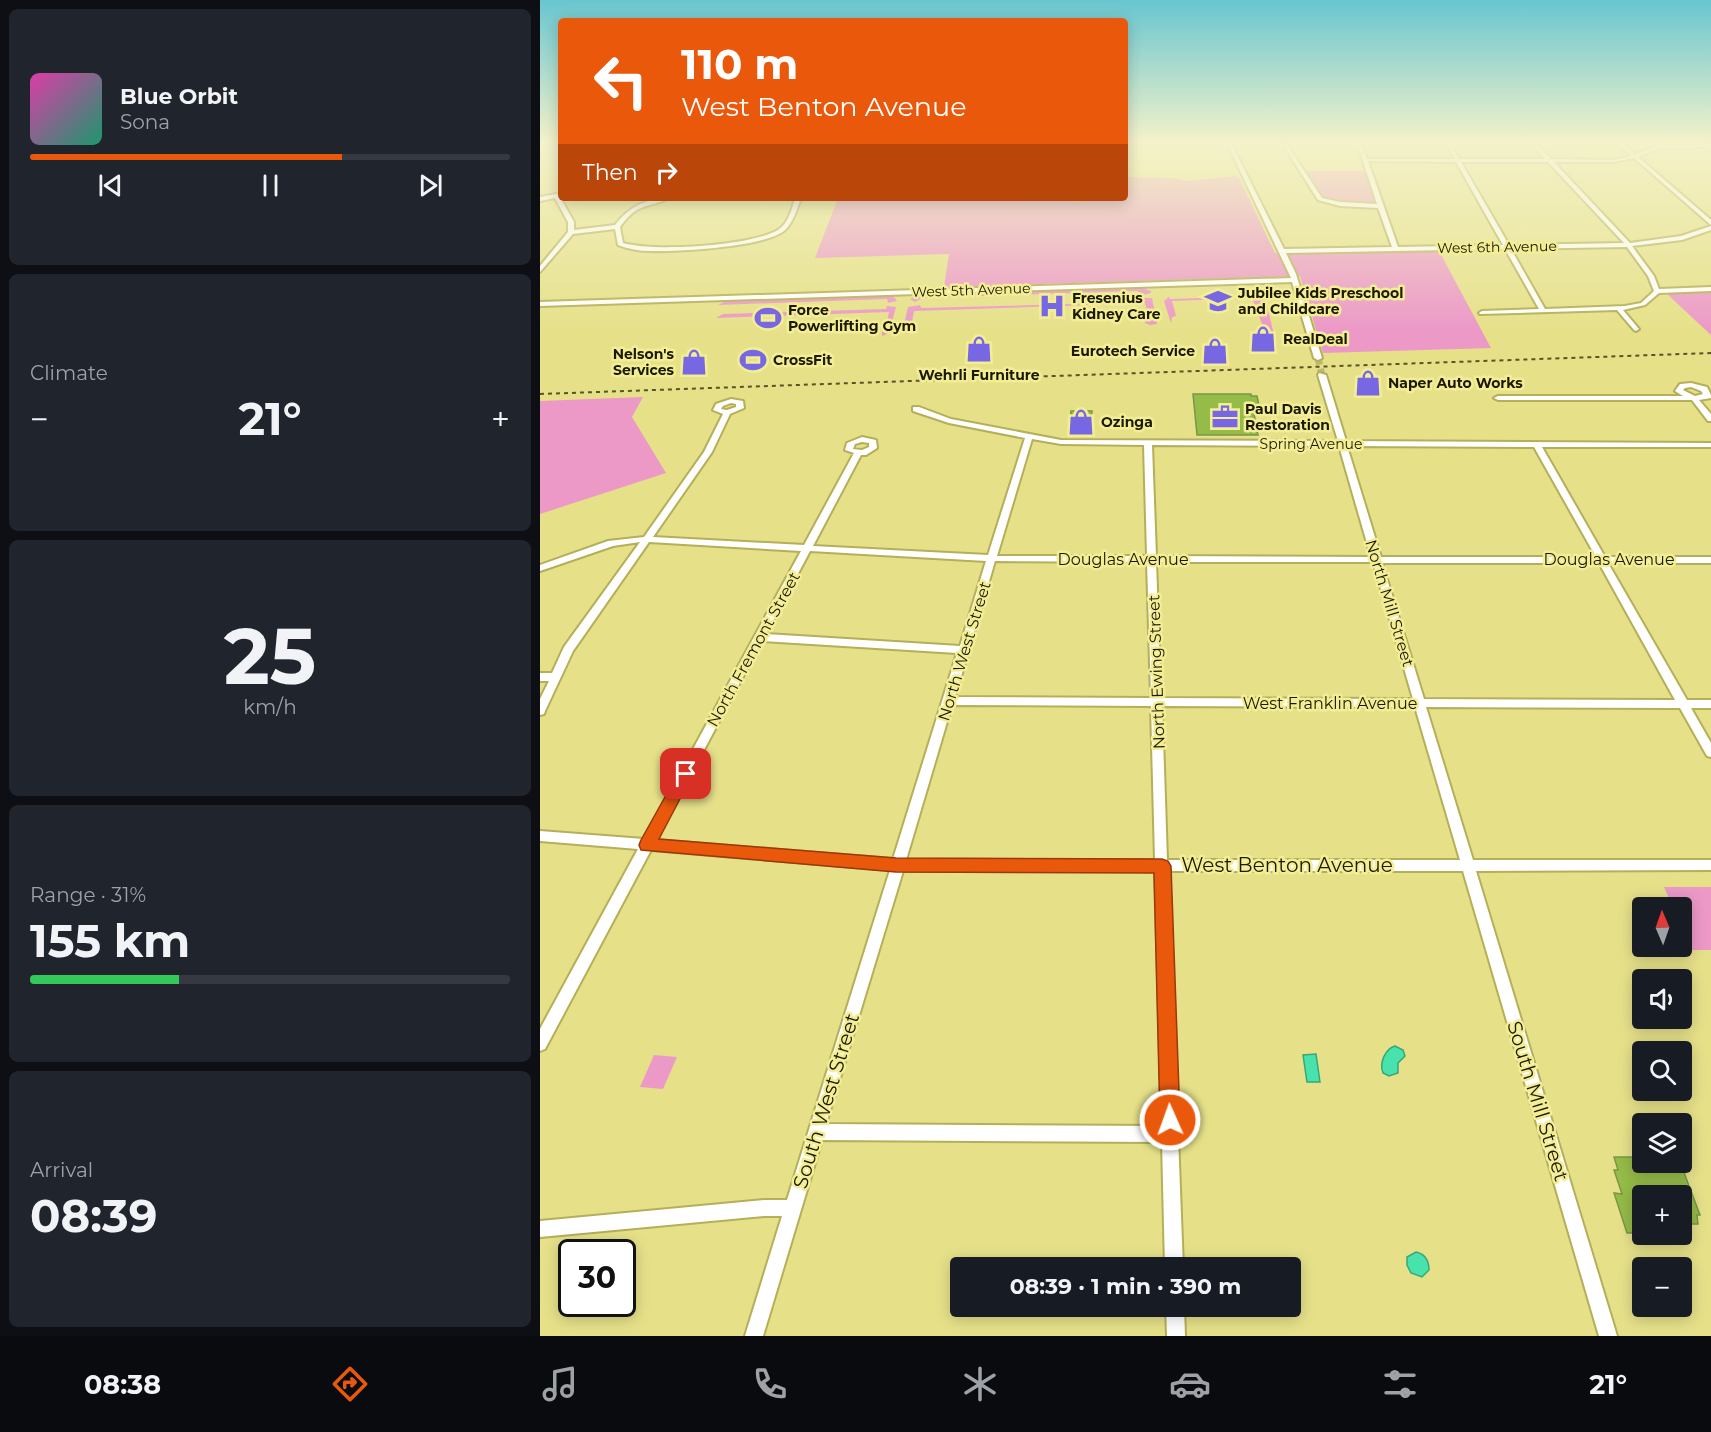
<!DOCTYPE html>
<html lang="en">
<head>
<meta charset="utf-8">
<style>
	body { margin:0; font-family:Montserrat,sans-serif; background:#20242c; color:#f1f3f6; height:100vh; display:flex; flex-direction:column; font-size:22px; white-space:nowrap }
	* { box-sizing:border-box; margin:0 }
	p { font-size:20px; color:#9ea1a6 }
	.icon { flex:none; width:33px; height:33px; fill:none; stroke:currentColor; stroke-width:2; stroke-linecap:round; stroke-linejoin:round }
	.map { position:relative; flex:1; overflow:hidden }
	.sheet { display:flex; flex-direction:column; gap:9px; padding:9px; background:#0d0f14; width:540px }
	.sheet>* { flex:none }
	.top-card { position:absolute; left:18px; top:18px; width:570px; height:183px; border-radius:6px; box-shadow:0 3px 15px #0003; background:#ea580c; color:#fff; overflow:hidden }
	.needle { width:39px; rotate:358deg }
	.tools { position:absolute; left:1092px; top:897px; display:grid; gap:12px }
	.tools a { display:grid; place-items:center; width:60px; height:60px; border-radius:6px; background:#171b24; box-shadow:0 3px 15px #0003; font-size:30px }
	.speed { position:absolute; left:18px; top:1239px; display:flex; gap:12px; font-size:30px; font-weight:700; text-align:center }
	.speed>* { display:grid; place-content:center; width:78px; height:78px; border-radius:50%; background:#171b24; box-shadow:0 3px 15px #0003; line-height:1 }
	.speed .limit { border:3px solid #111; border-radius:9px; background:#fff; color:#111 }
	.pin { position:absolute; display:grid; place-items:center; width:51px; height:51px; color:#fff; margin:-26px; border-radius:12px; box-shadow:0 3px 9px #0006 }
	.me { position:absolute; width:66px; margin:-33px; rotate:358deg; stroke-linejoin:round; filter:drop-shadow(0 0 4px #0008) }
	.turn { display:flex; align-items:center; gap:21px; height:126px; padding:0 24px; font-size:27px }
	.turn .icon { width:78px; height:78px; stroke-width:2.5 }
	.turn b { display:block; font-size:42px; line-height:51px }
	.then { display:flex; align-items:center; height:57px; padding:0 24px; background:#0003; gap:12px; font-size:22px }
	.big { font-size:45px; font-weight:700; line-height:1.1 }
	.sheet .tile { flex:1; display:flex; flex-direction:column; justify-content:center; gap:9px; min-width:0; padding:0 21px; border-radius:9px; background:#20242c }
	.sheet .dial { align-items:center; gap:0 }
	.dial b { font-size:78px; line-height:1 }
	.song { display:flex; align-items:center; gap:18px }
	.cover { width:72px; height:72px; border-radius:9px; background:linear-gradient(135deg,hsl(320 70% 55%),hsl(160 70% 35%)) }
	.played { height:6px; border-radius:3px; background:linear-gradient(90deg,#ea580c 65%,#363941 65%) }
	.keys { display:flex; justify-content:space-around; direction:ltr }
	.heat { display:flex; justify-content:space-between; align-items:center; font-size:33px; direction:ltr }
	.charge { height:9px; border-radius:4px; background:linear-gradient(90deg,#34c759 31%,#363941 0) }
	.trip { position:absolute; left:410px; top:1257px; width:351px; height:60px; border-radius:6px; background:#171b24; box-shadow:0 3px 15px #0003; font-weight:700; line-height:60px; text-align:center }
	.menu { display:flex; height:96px; justify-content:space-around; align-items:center; background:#090b0e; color:#9ea1a6 }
	.menu .icon { width:42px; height:42px }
	.menu .active { color:#ea580c }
	.menu b { font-size:27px; color:#f1f3f6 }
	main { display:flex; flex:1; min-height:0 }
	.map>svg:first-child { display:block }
</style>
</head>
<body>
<main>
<section class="sheet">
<div class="tile">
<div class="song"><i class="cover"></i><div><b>Blue Orbit</b><p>Sona</p></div></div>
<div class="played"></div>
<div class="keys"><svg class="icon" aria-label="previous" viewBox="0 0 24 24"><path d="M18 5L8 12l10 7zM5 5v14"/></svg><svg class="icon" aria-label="pause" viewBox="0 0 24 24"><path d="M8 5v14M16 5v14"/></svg><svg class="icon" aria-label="next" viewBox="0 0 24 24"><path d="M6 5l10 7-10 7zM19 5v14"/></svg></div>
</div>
<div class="tile"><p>Climate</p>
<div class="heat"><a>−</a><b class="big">21°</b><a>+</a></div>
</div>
<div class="tile dial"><b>25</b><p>km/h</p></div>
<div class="tile"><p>Range · 31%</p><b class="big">155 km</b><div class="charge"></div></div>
<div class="tile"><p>Arrival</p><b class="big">08:39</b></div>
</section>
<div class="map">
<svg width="1171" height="1336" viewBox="0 0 1171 1336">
	<rect width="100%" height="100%" fill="#e6e189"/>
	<!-- green -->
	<g fill="#ec99c7">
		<path d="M765 171H825L837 204C823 204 790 206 780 196 774 189 769 179 765 171Z"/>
		<path d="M695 176 699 178 735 253 898 249 951 348 783 353 760 276 404 287 409 254 275 258 298 198H511L536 202 542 198H585V177L632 178 649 181Z"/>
		<path d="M600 287 611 291V293L603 295 597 291 382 298 375 302 370 299 381 294Z"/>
		<path d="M1171 291V335L1126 293Z"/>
		<path d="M349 295 354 297 357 301 348 303 347 299 178 305 188 300Z"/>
		<path d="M725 296 737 348 732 350 712 298 632 301 636 316 632 317 631 323 624 301 629 297 630 299Z"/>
		<path d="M603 298H612L617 324 610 325 605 323V319L609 318 605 303 374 311 371 328 380 329H371L368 334 362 333 368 307 380 305 381 308 603 302Z"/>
		<path d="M347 306 356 307 349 333 342 336V332L345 331 349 312 176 318 183 314 346 309Z"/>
		<path d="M103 397 92 417 126 473 0 514V401Z"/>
		<path d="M1124 887H1171V950H1152L1142 927V908L1133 907Z"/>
		<path d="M114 1055 137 1057 123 1089 100 1087Z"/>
	</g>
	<!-- water -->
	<g fill="#48e2ac" stroke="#3aa678" stroke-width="1.5">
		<path d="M855 1046 863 1050 865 1056 858 1063V1073L849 1076 843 1073C839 1063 845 1049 855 1046Z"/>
		<path d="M776 1054 780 1082H767L763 1055Z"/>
		<path d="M876 1252C885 1254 889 1261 889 1270L882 1277 871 1273 867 1265V1257Z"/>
	</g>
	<!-- building -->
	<g fill="#95bb48" stroke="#7a9648" stroke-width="1.5">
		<path d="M653 394H711V396H717L721 414H714L718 435H657Z"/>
		<path d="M531 411H552L550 433H529Z"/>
		<path d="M1074 1157H1102V1162H1140L1160 1215H1157L1158 1224H1142V1196H1102V1233H1087L1074 1193 1082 1194 1074 1170H1078Z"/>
	</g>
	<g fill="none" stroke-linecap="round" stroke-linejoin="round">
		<!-- street-tunnel -->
		<path stroke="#bdb96e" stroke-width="7" stroke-dasharray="7 4" stroke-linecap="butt" d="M778 358 782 375"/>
		<!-- street casing -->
		<g stroke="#b4af58" stroke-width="4">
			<g id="street">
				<path d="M687 143H691L744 249 852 247 838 208 800 206 778 200 742 143H746L782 198 800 202 837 204 817 143H821L827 159H915L906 143H910L919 159H1005L991 143H996L1011 159 1073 160 1091 156 1077 143H1082L1095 154 1118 146 1171 145V147L1119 148 1098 157 1171 220V225L1094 158 1073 162H1014L1090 243 1141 236 1171 226V230L1142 240 1092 246 1114 276 1119 289 1171 287V291L1119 293 1105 305 1083 310 1099 329 1096 331 1094 330 1077 310 940 314 939 313 942 311 999 309 965 249 746 253 756 274 782 358 778 360 774 358 752 282 0 306V302L751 278ZM828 161 916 162 963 245 858 247ZM921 162H1008L1084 243 969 245ZM1087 247 1108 276 1114 291 1101 303 1085 306 1005 309 971 249Z"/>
				<path d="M21 193 20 197 34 222V230L75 225C89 207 106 198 130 198 106 209 98 202 80 227L83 243C113 252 211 246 238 230 248 224 252 209 255 198H261C257 209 253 223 244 231 223 247 138 252 110 251 99 251 89 249 78 245L75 229 33 234 0 272V266L28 232V222L15 198 0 201V197Z"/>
				<path d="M779 373 786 375 806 441 1171 443V447H1002L1065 557H1171V563H1068L1147 700H1171V708H1151L1171 743V757L1167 756 1140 708 886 707 933 860H1171V870L936 871 1077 1336H1059L923 871H628L643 1268H625L622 1142 282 1140 223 1336H205L242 1216H224L0 1237V1221L224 1200H247L350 870 111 850 5 1049 0 1051V1029L98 849 0 841V831L104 839 261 551 109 542 33 651 5 711 4 714 0 715V699L9 681H0V673H12L24 647 100 542 73 546 0 571V565L68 541 104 537 164 452 183 414 173 410 176 404 191 399 203 401 204 408 190 414 172 452 113 537 264 545 314 453 305 450 307 443 322 437 336 440 337 448 326 455H321L273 546 448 555 485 438 409 423 373 411V407H379L411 419 521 440 798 441 778 375ZM191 403 196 404V407L187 410 181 409 183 406ZM492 439 521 444 604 445 607 556H457ZM322 442 329 443V447L322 450 313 449 315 444ZM612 445 799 446 831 557 616 556ZM807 446 994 447 1056 557H841ZM270 551 446 561 420 646 226 634ZM455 561 607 562 611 698 415 697ZM616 562H833L873 699 621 698ZM842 563H1059L1135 700 884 699ZM222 641 417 653 353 859 116 840ZM412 705 611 706 615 860H366ZM622 706 875 707 920 860H627ZM363 871H615L622 1126 286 1124Z"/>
				<path d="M1151 383 1167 387 1171 395V398L1159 400 1171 414V421H1168L1152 400H958L954 398 958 396H1143L1135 391 1140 384ZM1151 387 1161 391 1163 394 1155 396 1143 390 1145 388Z"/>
				<path d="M626 1306H644L645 1336H627Z"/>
			</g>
		</g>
		<!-- secondary casing -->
		<g stroke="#b4af58" stroke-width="2">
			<path id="secondary" d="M1162 143H1169L1171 150Z"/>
		</g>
		<!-- street -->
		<use href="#street" fill="#fff" fill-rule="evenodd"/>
		<!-- secondary -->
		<use href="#secondary" fill="#fff" fill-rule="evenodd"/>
		<!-- rail -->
		<path stroke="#565428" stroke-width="2" stroke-dasharray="4 4" stroke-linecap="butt" d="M0 394 1171 353"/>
	</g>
	<!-- sky -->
	<linearGradient id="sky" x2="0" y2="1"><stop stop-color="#68c6d0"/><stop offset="0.43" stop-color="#f4f2ca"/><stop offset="1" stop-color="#f4f2ca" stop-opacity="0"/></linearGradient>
	<rect width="1171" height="330" fill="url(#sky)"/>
	<!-- route -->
	<path fill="#ea580c" stroke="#983908" stroke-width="1.5" d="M146 768 151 770 153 774 119 839 356 858 622 859 628 861 631 866 640 1120 637 1127 630 1130 623 1127 620 1120 614 873 356 872 101 850 99 845 101 840 140 770Z"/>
	<!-- icons -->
	<defs>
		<g id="school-bare" transform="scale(2.07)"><path d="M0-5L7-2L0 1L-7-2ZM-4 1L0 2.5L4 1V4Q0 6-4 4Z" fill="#7867e2" stroke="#f3ee96" stroke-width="2.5" paint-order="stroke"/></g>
		<g id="hospital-bare" transform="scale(2.07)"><path d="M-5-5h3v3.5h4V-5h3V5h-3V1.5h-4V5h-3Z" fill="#7867e2" stroke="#f3ee96" stroke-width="2.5" paint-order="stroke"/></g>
		<g id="stadium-bare" transform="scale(2.07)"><path d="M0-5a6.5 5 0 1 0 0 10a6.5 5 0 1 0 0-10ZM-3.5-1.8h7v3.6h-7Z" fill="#7867e2" stroke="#f3ee96" stroke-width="2.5" paint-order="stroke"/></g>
		<g id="shop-bare" transform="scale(2.07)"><path d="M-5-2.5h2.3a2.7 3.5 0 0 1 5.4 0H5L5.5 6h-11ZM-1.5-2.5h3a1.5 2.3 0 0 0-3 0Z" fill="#7867e2" stroke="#f3ee96" stroke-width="2.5" paint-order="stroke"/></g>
		<g id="office-bare" transform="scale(2.07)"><path d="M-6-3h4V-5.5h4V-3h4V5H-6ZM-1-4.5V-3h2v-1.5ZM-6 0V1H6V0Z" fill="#7867e2" stroke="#f3ee96" stroke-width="2.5" paint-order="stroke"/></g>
	</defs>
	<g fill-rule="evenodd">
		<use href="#school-bare" x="678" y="301"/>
		<use href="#hospital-bare" x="512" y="306"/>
		<use href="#stadium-bare" x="228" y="318"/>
		<use href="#shop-bare" x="723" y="339"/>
		<use href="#shop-bare" x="439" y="349"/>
		<use href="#shop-bare" x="675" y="351"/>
		<use href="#stadium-bare" x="213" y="360"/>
		<use href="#shop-bare" x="154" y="362"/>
		<use href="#shop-bare" x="828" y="383"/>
		<use href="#office-bare" x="685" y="417"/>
		<use href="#shop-bare" x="541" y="422"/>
	</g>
	<g text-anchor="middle" stroke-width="5" stroke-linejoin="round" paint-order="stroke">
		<!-- far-street labels -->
		<g font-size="14" fill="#1b1900" stroke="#f3ee96">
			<text transform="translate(957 247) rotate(-1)" y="5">West 6th Avenue</text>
			<text transform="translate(431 290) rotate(-2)" y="5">West 5th Avenue</text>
			<text x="771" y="449">Spring Avenue</text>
		</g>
		<!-- far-poi labels -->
		<g font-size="14" font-weight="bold" fill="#1b1900" stroke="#f3ee96" text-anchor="start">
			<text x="698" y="298">Jubilee Kids Preschool<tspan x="698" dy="16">and Childcare</tspan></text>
			<text x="532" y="303">Fresenius<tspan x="532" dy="16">Kidney Care</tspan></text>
			<text x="248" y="315">Force<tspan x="248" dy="16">Powerlifting Gym</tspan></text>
			<text x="743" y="344">RealDeal</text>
			<text x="655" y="356" text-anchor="end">Eurotech Service</text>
			<text x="134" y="359" text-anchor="end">Nelson's<tspan x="134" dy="16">Services</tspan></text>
			<text x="233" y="365">CrossFit</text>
			<text x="439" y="380" text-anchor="middle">Wehrli Furniture</text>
			<text x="848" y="388">Naper Auto Works</text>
			<text x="705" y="414">Paul Davis<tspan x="705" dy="16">Restoration</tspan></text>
			<text x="561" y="427">Ozinga</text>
		</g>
		<!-- street labels -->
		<g font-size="16" fill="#1b1900" stroke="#f3ee96">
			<text x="583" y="565">Douglas Avenue</text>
			<text x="1069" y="565">Douglas Avenue</text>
			<text transform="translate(850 603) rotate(73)" y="6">North Mill Street</text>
			<text transform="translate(213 649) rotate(-61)" y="6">North Fremont Street</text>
			<text transform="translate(424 651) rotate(-73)" y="6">North West Street</text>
			<text transform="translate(616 672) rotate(-92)" y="6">North Ewing Street</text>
			<text x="790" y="709">West Franklin Avenue</text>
		</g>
		<!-- near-street labels -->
		<g font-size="20" fill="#1b1900" stroke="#f3ee96">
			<text x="747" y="872">West Benton Avenue</text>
			<text transform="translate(286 1101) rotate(-73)" y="7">South West Street</text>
			<text transform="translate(998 1101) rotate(73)" y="7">South Mill Street</text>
		</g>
	</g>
</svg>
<div class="tools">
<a><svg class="needle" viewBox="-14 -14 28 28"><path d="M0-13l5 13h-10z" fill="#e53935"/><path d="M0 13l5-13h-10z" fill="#9ea1a6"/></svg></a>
<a><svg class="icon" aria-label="sound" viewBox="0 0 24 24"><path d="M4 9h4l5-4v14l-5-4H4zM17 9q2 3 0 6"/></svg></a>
<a><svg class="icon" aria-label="search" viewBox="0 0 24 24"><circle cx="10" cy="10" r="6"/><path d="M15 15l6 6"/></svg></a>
<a><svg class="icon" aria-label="layers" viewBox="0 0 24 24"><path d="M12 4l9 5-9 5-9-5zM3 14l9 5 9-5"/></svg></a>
<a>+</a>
<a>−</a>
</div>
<div class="speed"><div class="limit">30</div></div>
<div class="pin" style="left:146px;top:774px;background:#d93025"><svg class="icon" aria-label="arrive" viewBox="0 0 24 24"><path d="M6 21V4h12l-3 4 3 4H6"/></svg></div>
<svg class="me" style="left:630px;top:1120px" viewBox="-20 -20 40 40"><circle r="17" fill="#ea580c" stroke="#fff" stroke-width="3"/><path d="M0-11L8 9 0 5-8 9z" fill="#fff"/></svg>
<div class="trip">08:39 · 1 min · 390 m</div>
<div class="top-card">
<div class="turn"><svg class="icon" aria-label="left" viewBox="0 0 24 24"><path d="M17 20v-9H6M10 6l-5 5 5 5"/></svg><div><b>110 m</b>West Benton Avenue</div></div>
<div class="then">Then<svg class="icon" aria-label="right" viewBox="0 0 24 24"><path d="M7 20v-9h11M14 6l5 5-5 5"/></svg></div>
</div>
</div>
</main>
<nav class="menu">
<b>08:38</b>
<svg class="icon active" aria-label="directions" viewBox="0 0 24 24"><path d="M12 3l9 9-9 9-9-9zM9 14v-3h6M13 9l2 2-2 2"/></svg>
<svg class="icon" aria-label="music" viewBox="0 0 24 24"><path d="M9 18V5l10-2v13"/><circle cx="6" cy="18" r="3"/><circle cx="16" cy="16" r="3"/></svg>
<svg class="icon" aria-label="phone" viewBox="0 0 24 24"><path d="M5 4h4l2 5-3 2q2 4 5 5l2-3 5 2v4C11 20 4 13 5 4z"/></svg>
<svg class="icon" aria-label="climate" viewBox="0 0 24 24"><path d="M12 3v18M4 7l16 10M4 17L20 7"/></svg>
<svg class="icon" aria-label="car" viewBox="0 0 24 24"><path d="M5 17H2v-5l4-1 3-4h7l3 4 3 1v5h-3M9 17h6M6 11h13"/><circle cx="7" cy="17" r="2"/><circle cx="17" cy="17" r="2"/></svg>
<svg class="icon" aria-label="filters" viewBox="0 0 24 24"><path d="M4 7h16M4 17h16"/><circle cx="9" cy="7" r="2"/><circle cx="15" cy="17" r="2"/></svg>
<b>21°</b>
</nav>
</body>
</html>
